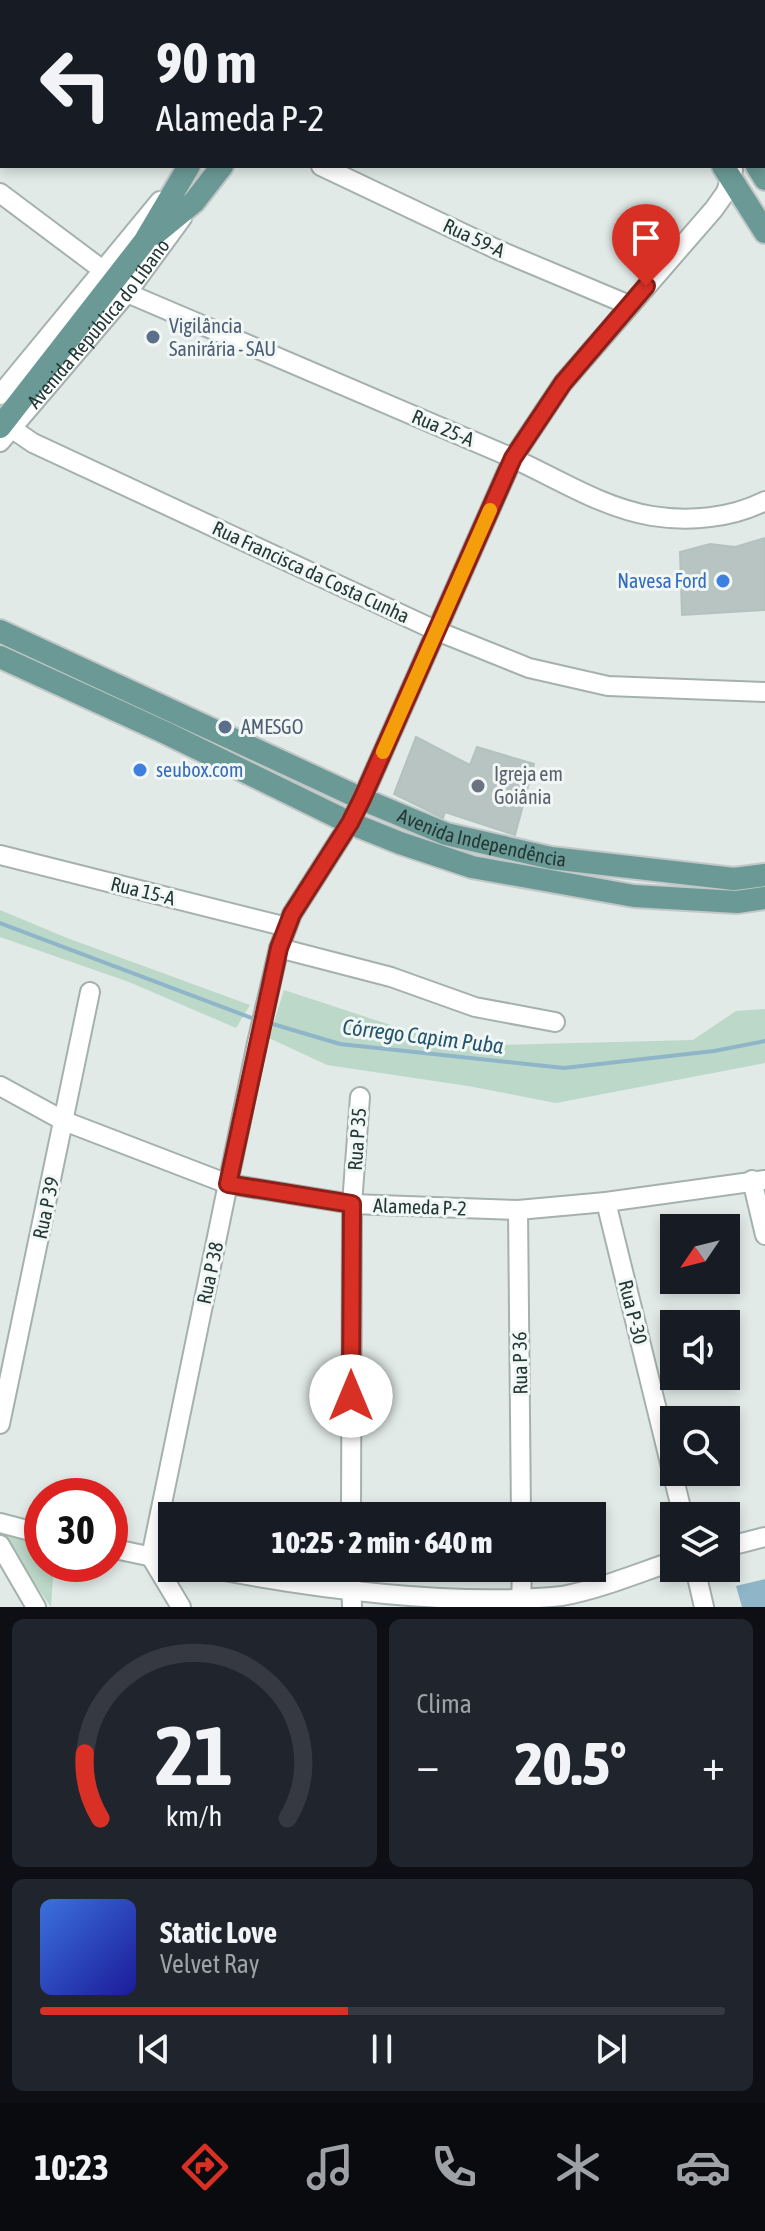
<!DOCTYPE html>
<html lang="pt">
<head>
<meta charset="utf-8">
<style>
	body { margin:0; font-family:"Asap Condensed",sans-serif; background:#20242c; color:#f1f3f6; height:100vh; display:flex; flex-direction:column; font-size:30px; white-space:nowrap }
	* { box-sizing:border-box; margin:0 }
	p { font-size:26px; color:#9ea1a6 }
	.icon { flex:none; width:44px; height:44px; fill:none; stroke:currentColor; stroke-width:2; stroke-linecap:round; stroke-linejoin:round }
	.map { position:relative; height:1607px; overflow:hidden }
	.details { display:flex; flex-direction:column; gap:12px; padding:12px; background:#0d0f14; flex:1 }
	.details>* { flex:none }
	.hud { position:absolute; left:0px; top:0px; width:766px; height:168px; box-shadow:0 4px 12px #0003; background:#171b24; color:#f1f3f6; overflow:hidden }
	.needle { width:52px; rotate:235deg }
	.fabs { position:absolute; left:660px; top:1214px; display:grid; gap:16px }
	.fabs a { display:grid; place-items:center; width:80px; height:80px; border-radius:0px; background:#171b24; box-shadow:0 4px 12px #0003; font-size:40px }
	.speed { position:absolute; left:24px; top:1478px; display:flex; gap:16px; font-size:40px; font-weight:700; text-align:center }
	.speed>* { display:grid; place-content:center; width:104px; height:104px; border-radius:50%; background:#171b24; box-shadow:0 4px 12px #0003; line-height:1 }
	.speed .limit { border:12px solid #d22; background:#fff; color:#111 }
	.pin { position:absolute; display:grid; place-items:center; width:68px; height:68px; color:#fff; margin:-82px -34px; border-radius:50% 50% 50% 0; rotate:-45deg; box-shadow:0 0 8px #0007 }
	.pin .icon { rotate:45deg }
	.me { position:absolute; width:88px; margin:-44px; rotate:0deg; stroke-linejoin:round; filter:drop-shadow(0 0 6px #0008) }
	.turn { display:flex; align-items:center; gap:28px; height:168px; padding:0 24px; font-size:36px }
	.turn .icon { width:104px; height:104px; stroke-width:2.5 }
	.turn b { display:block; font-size:56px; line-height:68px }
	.big { font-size:60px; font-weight:800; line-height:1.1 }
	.details .card { flex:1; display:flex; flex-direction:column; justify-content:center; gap:12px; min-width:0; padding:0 28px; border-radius:12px; background:#20242c }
	.details .dial { align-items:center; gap:0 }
	.dial svg { height:208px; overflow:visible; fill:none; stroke:#363941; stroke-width:7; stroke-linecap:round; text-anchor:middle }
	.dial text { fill:#f1f3f6; stroke:none }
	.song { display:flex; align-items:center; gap:24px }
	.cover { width:96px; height:96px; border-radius:12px; background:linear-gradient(135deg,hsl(220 70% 55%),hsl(240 70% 35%)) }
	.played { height:8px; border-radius:4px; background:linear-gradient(90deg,#d93025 45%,#363941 45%) }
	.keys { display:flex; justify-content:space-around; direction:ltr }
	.heat { display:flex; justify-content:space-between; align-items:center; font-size:44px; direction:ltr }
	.details .tiles { flex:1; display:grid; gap:12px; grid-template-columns:1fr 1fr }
	.card:last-child { grid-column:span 2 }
	.trip { position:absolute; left:158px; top:1502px; width:448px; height:80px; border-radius:0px; background:#171b24; box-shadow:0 4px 12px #0003; font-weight:800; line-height:80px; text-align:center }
	.tab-bar { display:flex; height:128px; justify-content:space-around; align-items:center; background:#090b0e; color:#9ea1a6 }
	.tab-bar .icon { width:56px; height:56px }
	.tab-bar .active { color:#d93025 }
	.tab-bar b { font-size:36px; color:#f1f3f6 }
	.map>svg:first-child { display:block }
</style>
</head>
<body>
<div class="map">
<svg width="765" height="1607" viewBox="0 0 765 1607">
	<rect width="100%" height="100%" fill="#e1eae7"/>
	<!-- green -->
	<g fill="#bcd8c9">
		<path d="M0 910 67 938 250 1005 236 1028 129 982 0 937Z"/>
		<path d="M284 990 415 1033 497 1045 693 1040 736 1011 765 1009V1063L556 1103 468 1086 327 1065 269 1038Z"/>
		<path d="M0 1533 42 1544V1564H54L51 1607Z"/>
	</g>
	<!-- water -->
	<path fill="#8fb5c8" d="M765 1579V1607H742L736 1586Z"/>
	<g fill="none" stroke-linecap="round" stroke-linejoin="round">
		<!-- stream -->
		<g stroke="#8fb5c8" stroke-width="4">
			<path d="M0 923 257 1020"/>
			<path d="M266 1022 340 1044 564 1068 714 1051 765 1041"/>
		</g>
	</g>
	<!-- building -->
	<g fill="#b7c4c1" stroke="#b4c2bf" stroke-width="2">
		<path d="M765 538V610L682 615 680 552 710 544 735 547Z"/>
		<path d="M416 737 470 765 477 747 534 764 515 835 445 812 443 818 394 794Z"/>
	</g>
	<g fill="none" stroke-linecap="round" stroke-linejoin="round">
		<!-- minor casing -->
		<g stroke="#a5b1ae" stroke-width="22">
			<g id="minor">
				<path d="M73 0 76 2"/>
				<path d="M321 0 324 2"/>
				<path d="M764 132 765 130"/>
				<path d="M321 166 498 250 629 305"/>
				<path d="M0 193 104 271"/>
				<path d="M127 293C252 346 377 400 501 453 551 474 598 507 652 516 690 522 731 518 765 501"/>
				<path d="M0 395 160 201"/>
				<path d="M11 428 33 443 437 631 529 668 608 686 765 692"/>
				<path id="s1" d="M0 442 127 293 182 218"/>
				<path d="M0 855 287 927"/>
				<path d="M279 948 391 977 475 1007 555 1022"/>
				<path d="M0 1086 64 1121 228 1184 352 1204 518 1210 606 1202 765 1180"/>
				<path d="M752 1180 765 1235"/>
				<path d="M606 1202 683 1516"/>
				<path d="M518 1210 521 1516"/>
				<path d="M0 1424 90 992"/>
				<path d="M351 1516 352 1204 360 1097"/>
				<path d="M0 1523 42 1534"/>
				<path d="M0 1545 36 1607"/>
				<path d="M726 1547 765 1537"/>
				<path d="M110 1548 172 1561"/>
				<path d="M209 1568C315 1589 455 1607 562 1596 600 1589 638 1573 674 1561"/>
				<path d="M351 1568 352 1607"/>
				<path d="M695 1568 704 1607"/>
				<path d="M181 1607 151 1557 257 1043 279 948 292 914 350 823 362 799 513 458 563 383 714 209 726 192 733 170"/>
				<path d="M521 1607 522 1568"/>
			</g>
		</g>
		<!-- major casing -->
		<g stroke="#c2c7c7" stroke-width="26">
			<g id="major">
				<path d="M618 0 619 2"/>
				<path d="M652 0 653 2"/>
				<path d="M305 2 307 0"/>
				<path d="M343 2 345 0"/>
				<path d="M723 166 765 232"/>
				<path d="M757 166 765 179"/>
				<path d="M155 234 194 202 222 166"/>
				<path d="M0 427 144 242 189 166"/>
				<path id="s2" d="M0 631 362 799 446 834 551 858 734 879 765 875"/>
				<path d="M0 657 166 733 350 823 400 843 472 867 634 896 737 902 765 898"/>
			</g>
		</g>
		<!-- minor -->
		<use href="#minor" stroke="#fff" stroke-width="18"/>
		<!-- major -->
		<use href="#major" stroke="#6b9a96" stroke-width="22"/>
	</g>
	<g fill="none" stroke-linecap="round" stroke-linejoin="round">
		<!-- route casing -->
		<g stroke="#8d1f18" stroke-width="20">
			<path id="route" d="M351 1396 352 1204 228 1184 279 948 292 914 350 823 362 799 513 458 563 383 646 286"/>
		</g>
		<!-- route -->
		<use href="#route" stroke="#d93025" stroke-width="14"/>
		<!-- slow -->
		<path stroke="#f59e0b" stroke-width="14" d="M383 752 490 510"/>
	</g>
	<!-- markers -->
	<g fill="#5c6f8a" stroke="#f1f7f5" stroke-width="3">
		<circle cx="153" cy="337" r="8"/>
		<circle cx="225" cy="727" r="8"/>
	</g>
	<g fill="#3f7fe0" stroke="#f1f7f5" stroke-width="3">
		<circle cx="723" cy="581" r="8"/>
		<circle cx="140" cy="770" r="8"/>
	</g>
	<circle fill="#6b7280" stroke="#f1f7f5" stroke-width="3" cx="478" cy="786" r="8"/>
	<g text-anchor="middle" stroke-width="6" stroke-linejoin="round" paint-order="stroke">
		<!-- street labels -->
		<g font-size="20" fill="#243836" stroke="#f1f7f5">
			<text transform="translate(474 238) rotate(25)" y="7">Rua 59-A</text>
			<text dy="7" stroke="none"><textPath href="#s1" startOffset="154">Avenida República do Líbano</textPath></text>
			<text transform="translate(443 428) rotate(23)" y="7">Rua 25-A</text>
			<text transform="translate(311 572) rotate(25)" y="7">Rua Francisca da Costa Cunha</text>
			<text dy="7" stroke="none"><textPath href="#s2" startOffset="526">Avenida Independência</textPath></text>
			<text transform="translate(143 891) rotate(14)" y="7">Rua 15-A</text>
			<text transform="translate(357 1139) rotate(-86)" y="7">Rua P 35</text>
			<text transform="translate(420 1207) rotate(2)" y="7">Alameda P-2</text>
			<text transform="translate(46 1208) rotate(-78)" y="7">Rua P 39</text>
			<text transform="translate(210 1273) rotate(-78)" y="7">Rua P 38</text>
			<text transform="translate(633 1312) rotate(76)" y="7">Rua P-30</text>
			<text transform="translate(520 1363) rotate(-91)" y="7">Rua P 36</text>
		</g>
		<!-- service labels -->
		<g font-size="20" fill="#4e5e75" stroke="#f1f7f5" text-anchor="start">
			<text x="169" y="333">Vigilância<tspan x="169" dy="23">Sanirária - SAU</tspan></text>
			<text x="241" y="734">AMESGO</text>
		</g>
		<!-- shop labels -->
		<g font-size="20" fill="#366cbe" stroke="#f1f7f5" text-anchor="end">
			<text x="707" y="588">Navesa Ford</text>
			<text x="156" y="777" text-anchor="start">seubox.com</text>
		</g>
		<!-- worship labels -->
		<g font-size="20" fill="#5b616d" stroke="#f1f7f5" text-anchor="start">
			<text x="494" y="781">Igreja em<tspan x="494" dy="23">Goiânia</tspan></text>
		</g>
		<!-- water labels -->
		<g font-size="22" font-style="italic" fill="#25546d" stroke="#f1f7f5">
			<text transform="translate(423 1036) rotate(7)" y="8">Córrego Capim Puba</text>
		</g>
	</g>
</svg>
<div class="fabs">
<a><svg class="needle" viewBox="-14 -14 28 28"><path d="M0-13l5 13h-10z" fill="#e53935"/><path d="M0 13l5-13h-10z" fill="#9ea1a6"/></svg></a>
<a><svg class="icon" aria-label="sound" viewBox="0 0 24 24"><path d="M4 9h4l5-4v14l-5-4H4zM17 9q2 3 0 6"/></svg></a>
<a><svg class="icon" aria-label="search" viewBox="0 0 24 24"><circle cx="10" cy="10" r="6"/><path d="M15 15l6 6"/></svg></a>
<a><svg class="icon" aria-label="layers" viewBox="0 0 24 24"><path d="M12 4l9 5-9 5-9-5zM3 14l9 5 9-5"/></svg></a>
</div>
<div class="speed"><div class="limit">30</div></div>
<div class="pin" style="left:646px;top:286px;background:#d93025"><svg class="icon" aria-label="arrive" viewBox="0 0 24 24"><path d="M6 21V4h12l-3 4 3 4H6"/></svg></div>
<svg class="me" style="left:351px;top:1396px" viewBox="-20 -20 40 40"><circle r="19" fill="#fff"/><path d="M0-13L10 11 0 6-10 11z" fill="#d93025"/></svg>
<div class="trip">10:25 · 2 min · 640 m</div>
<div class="hud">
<div class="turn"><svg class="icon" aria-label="left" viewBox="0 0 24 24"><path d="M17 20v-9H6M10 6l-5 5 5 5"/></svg><div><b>90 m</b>Alameda P-2</div></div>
</div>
</div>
<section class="details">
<div class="tiles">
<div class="card dial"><svg viewBox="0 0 100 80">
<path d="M14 69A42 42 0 1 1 86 69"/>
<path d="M14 69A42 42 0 0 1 8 44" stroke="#d93025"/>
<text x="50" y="56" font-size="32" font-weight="700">21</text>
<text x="50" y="72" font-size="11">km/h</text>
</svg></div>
<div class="card"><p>Clima</p>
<div class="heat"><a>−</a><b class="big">20.5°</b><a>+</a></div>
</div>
<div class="card">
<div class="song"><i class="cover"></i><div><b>Static Love</b><p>Velvet Ray</p></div></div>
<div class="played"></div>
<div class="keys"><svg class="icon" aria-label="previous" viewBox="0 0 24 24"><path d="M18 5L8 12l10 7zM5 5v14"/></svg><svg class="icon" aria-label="pause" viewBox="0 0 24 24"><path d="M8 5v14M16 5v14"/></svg><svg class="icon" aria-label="next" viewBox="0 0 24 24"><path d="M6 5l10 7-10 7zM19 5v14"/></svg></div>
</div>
</div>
</section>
<nav class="tab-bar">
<b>10:23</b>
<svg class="icon active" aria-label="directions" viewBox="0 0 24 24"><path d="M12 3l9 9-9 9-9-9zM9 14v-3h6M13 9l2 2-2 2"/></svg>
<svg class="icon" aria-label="music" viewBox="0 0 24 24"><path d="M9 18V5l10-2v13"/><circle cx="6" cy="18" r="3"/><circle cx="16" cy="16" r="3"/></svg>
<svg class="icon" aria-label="phone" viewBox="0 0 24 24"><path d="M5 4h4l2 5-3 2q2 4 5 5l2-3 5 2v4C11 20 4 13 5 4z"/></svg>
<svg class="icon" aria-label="climate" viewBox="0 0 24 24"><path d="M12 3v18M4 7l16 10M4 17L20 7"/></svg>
<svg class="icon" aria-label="car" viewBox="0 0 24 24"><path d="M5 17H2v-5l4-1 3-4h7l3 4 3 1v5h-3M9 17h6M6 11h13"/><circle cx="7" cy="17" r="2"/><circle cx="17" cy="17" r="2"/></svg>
</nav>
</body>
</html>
